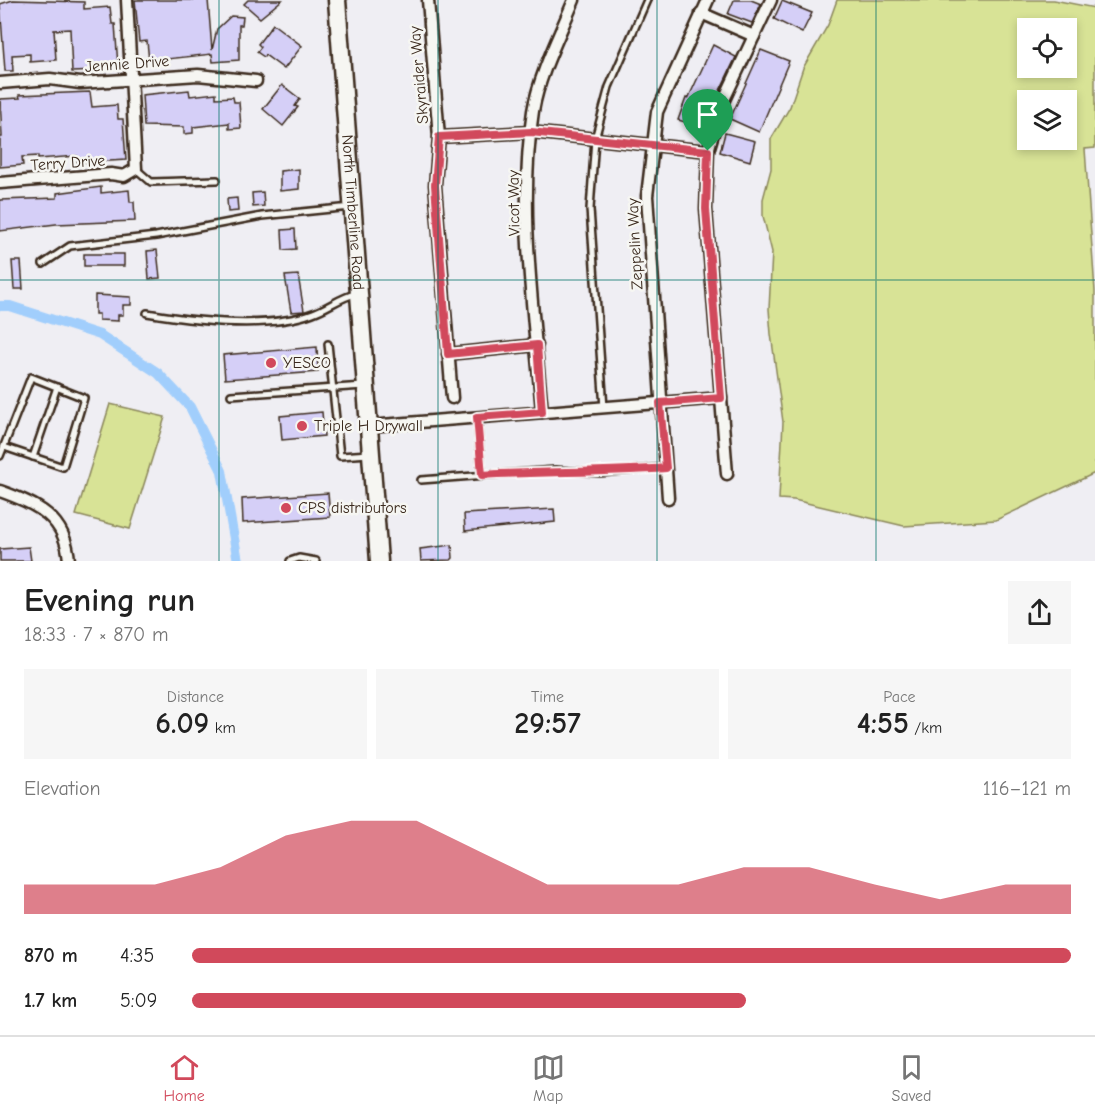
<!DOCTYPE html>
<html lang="en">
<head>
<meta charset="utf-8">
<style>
  body { margin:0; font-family:"Comic Neue",sans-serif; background:#f6f6f6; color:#222; height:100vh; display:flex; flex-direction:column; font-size:22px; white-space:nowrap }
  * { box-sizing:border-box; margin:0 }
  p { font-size:20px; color:#767676 }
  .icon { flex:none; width:33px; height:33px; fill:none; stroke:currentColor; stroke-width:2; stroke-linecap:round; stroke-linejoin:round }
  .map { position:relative; height:561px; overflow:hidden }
  .panel { display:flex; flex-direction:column; background:#fff; flex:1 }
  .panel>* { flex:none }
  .controls { position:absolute; left:1017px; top:18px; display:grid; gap:12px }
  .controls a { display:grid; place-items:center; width:60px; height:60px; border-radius:0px; background:#fff; box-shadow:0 3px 9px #0003; font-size:30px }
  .pin { position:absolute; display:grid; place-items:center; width:51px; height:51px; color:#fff; margin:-62px -26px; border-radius:50% 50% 50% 0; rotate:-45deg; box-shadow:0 0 6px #0007 }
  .pin .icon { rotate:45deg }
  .round { display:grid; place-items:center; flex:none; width:63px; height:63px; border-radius:0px; background:#f6f6f6 }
  .overview { display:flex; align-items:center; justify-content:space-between; height:102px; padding:0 24px }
  h1 { font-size:33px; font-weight:700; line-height:45px }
  .metrics { display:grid; grid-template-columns:repeat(3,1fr); gap:9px; height:102px; padding:6px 24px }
  .metrics div { display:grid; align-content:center; border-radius:0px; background:#f6f6f6; text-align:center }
  .metrics b { font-size:30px; font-weight:700 }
  .metrics small { font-size:16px; font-weight:400 }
  .metrics p { font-size:16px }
  .chart { height:168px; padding:12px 24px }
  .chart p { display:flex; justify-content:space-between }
  .chart svg { width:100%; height:108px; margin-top:6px; fill:#d1495b; opacity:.7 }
  ul { padding:0 24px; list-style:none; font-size:20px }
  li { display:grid; grid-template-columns:96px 72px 1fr; align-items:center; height:45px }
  li i { height:15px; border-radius:8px; background:#d1495b }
  .dock { display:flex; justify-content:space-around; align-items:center; height:84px; border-top:2px solid #e0e0e0; background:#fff; font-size:16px; color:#767676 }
  .dock a { display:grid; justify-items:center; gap:3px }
  .dock .on { color:#d1495b }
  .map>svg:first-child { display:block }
</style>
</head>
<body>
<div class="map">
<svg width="1095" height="561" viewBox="0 0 1095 561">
  <rect width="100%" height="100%" fill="#efeef3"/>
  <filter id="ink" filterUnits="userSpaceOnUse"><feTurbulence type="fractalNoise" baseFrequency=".0167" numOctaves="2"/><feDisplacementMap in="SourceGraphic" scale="12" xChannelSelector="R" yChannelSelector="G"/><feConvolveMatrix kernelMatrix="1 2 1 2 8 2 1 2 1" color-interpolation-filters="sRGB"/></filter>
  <g filter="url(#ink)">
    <!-- green -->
    <g fill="#d8e396" stroke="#8a865a" stroke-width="1.5" fill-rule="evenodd">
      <path d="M837 0H1054L1095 8V148L1085 149 1095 291V473L996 520 904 526 794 500 779 499 783 422 771 334 769 309 772 252 763 216V199L771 169V139L790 107 803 68 828 25ZM1028 28H1066V68H1028ZM1028 100H1066V140H1028Z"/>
      <polygon points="110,404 165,417 130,529 76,515"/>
    </g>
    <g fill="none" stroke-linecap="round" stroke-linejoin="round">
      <!-- canal -->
      <polyline stroke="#a1cefc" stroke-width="10" points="0,306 10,306 100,335 158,373 190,407 222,471 238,561"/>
    </g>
    <!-- building -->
    <g fill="#d5cff7" stroke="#3b2a1e" stroke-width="1.5">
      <polygon points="13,0 84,2 84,9 110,7 112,24 115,24 118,66 99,67 99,71 72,72 70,29 54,30 56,60 30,62 30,54 12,55 13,71 5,71 0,4"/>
      <polygon points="135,0 208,0 212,50 217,29 231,16 243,17 242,25 239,25 239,60 213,62 212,54 149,61 147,41 139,42"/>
      <polygon points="248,0 282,0 260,18 244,4"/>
      <polygon points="734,0 751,0 761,4 752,23 728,14"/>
      <polygon points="782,1 812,13 802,33 774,19"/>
      <polygon points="273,24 302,46 284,69 265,55 264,57 257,52 261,47 258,44"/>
      <polygon points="713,45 736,57 714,103 707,128 678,120 686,98 688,99"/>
      <polygon points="761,50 789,61 759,132 730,119"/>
      <polygon points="282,85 300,99 295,106 298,107 283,126 263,109"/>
      <polygon points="189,90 190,96 216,93 216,98 233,97 234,102 239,102 241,128 229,129 229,123 193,127 193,133 184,134 184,127 144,126 142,95"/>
      <polygon points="90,92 92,107 117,105 118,119 123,119 126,160 77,163 77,156 38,159 38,156 22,157 23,165 0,167 0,137 2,137 0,99 20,98 19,95"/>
      <polygon points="725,133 755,141 750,161 720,152"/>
      <polygon points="299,169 299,189 280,191 280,171"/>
      <polygon points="101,187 101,193 129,190 130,202 134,202 135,221 56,224 0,231 0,200 57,198 57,193"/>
      <polygon points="263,192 264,206 253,207 252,193"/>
      <polygon points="237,198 238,211 228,212 227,199"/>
      <polygon points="295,229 296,249 283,250 282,230"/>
      <polygon points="157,250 160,278 149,279 147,251"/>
      <rect x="84" y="254" width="40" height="12"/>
      <polygon points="12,261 21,261 23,289 14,289"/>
      <polygon points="298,275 304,311 291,312 285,276"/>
      <polygon points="95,295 131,297 131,305 123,305 123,315 118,315 118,321 99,320 99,314 95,314"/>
      <polygon points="317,347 318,372 225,379 223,355"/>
      <polygon points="322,412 324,436 282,440 280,416"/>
      <polygon points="328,493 330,517 243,523 242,499"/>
      <polygon points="554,509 555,522 465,531 464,514"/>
      <polygon points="452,545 453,558 451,560 421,561 420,549"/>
      <polygon points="29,547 31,561 0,561 0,549"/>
    </g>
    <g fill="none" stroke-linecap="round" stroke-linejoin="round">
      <!-- lane casing -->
      <g stroke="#3b2a1e" stroke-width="10">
        <g id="lane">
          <polyline points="136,169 151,182 217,180"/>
          <polyline points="43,264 70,246 156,236 262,216 351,207"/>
          <path d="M147 313C194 321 268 330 313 313 328 308 339 298 355 294"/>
          <polyline points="328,344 340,456 369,454"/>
          <polyline points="231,395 364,386"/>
          <polyline points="604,408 590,209 595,139 609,87 647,0"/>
          <polyline points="477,417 482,475"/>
          <polyline points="0,456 31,377 84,398 63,467 4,447"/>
          <polyline points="33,457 57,387"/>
          <polyline points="421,480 555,470 600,473 666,467"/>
          <polyline points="290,561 299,558 316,561"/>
        </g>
      </g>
      <!-- street casing -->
      <g stroke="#3b2a1e" stroke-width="15">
        <g id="street">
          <polyline points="428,0 439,137 435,185 452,398"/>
          <polyline points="701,13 754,36"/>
          <polyline points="0,83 50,79 80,83 198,75 256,81"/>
          <polyline points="439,137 531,132 708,151"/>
          <polyline points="0,183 111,174 124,176 136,169 127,0"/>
          <polyline points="448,354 537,345"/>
          <path d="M542 412C534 315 518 208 533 111 539 75 560 34 574 0"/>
          <polyline points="369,426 721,398"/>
          <polyline points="727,474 706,209 708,151 721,106 771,0"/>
          <path d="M0 491C37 504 66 517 69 561"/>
          <polyline points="668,498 647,196 657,112 708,0"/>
        </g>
      </g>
      <!-- secondary casing -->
      <g stroke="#3b2a1e" stroke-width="21">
        <g id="secondary">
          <path id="s1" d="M337 0 379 561"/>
        </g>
      </g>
      <!-- lane -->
      <use href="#lane" stroke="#f6f6f2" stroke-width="5"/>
      <!-- street -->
      <use href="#street" stroke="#f6f6f2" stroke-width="10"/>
      <!-- secondary -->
      <use href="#secondary" stroke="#f6f6f2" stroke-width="16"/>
    </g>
  </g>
  <g fill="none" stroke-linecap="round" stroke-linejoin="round" filter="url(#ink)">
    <!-- route casing -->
    <g stroke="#fff" stroke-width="12">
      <path id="route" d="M531 132 708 151 706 209 721 398 660 403 666 468C604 473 543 471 482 475L477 417 542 412 537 345 448 354 435 185 439 137Z"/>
    </g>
    <!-- route -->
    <use href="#route" stroke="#d1495b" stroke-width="8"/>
  </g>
  <!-- grid -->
  <path fill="none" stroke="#0f766e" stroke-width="1.5" stroke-opacity="0.55" d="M219 0V561M438 0V561M657 0V561M876 0V561M0 280H1095"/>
  <!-- markers -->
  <g fill="#d1495b" stroke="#f6f6f2" stroke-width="2">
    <circle cx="271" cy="363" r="6"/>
    <circle cx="302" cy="426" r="6"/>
    <circle cx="286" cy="508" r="6"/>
  </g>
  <g text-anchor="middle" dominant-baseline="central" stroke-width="5" stroke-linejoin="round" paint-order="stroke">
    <!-- street labels -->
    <g font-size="16" fill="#3b2a1e" stroke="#f6f6f2">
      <text transform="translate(127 64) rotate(-4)">Jennie Drive</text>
      <text transform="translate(419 75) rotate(-95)">Skyraider Way</text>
      <text transform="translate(68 163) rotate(-4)">Terry Drive</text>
      <text transform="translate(514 203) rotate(-91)">Vicot Way</text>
      <text stroke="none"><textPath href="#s1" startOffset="213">North Timberline Road</textPath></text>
      <text transform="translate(635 244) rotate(-93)">Zeppelin Way</text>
    </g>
    <!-- poi labels -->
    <g font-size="16" fill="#3b2a1e" stroke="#f6f6f2" text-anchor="start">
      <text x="283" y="363">YESCO</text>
      <text x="314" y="426">Triple H Drywall</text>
      <text x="298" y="508">CPS distributors</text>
    </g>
  </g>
</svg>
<div class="controls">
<a><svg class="icon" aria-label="locate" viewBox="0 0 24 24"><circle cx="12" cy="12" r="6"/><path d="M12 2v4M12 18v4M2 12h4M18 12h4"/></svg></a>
<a><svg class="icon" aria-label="layers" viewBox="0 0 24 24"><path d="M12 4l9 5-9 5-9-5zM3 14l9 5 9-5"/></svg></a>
</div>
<div class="pin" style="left:708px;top:151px;background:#1e9e55"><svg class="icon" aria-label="arrive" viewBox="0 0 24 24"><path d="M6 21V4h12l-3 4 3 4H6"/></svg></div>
</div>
<section class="panel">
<div class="overview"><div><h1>Evening run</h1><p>18:33 · 7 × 870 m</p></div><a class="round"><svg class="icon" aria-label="share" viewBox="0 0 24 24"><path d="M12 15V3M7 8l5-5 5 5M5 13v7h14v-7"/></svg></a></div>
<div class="metrics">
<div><p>Distance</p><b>6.09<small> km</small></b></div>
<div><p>Time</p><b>29:57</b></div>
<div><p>Pace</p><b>4:55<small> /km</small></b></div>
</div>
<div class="chart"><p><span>Elevation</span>116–121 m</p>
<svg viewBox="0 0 160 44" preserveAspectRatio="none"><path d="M0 44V32L10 32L20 32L30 25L40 12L50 6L60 6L70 19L80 32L90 32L100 32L110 25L120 25L130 32L140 38L150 32L160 32V44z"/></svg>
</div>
<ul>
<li><b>870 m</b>4:35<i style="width:100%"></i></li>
<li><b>1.7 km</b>5:09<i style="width:63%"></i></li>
</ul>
</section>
<nav class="dock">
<a class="on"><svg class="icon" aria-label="home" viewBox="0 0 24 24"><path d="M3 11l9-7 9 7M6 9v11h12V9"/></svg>Home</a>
<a><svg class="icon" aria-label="map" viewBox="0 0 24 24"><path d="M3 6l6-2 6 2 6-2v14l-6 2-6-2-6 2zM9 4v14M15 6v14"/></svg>Map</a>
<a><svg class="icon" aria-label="saved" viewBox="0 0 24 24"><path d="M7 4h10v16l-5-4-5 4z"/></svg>Saved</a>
</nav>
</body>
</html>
